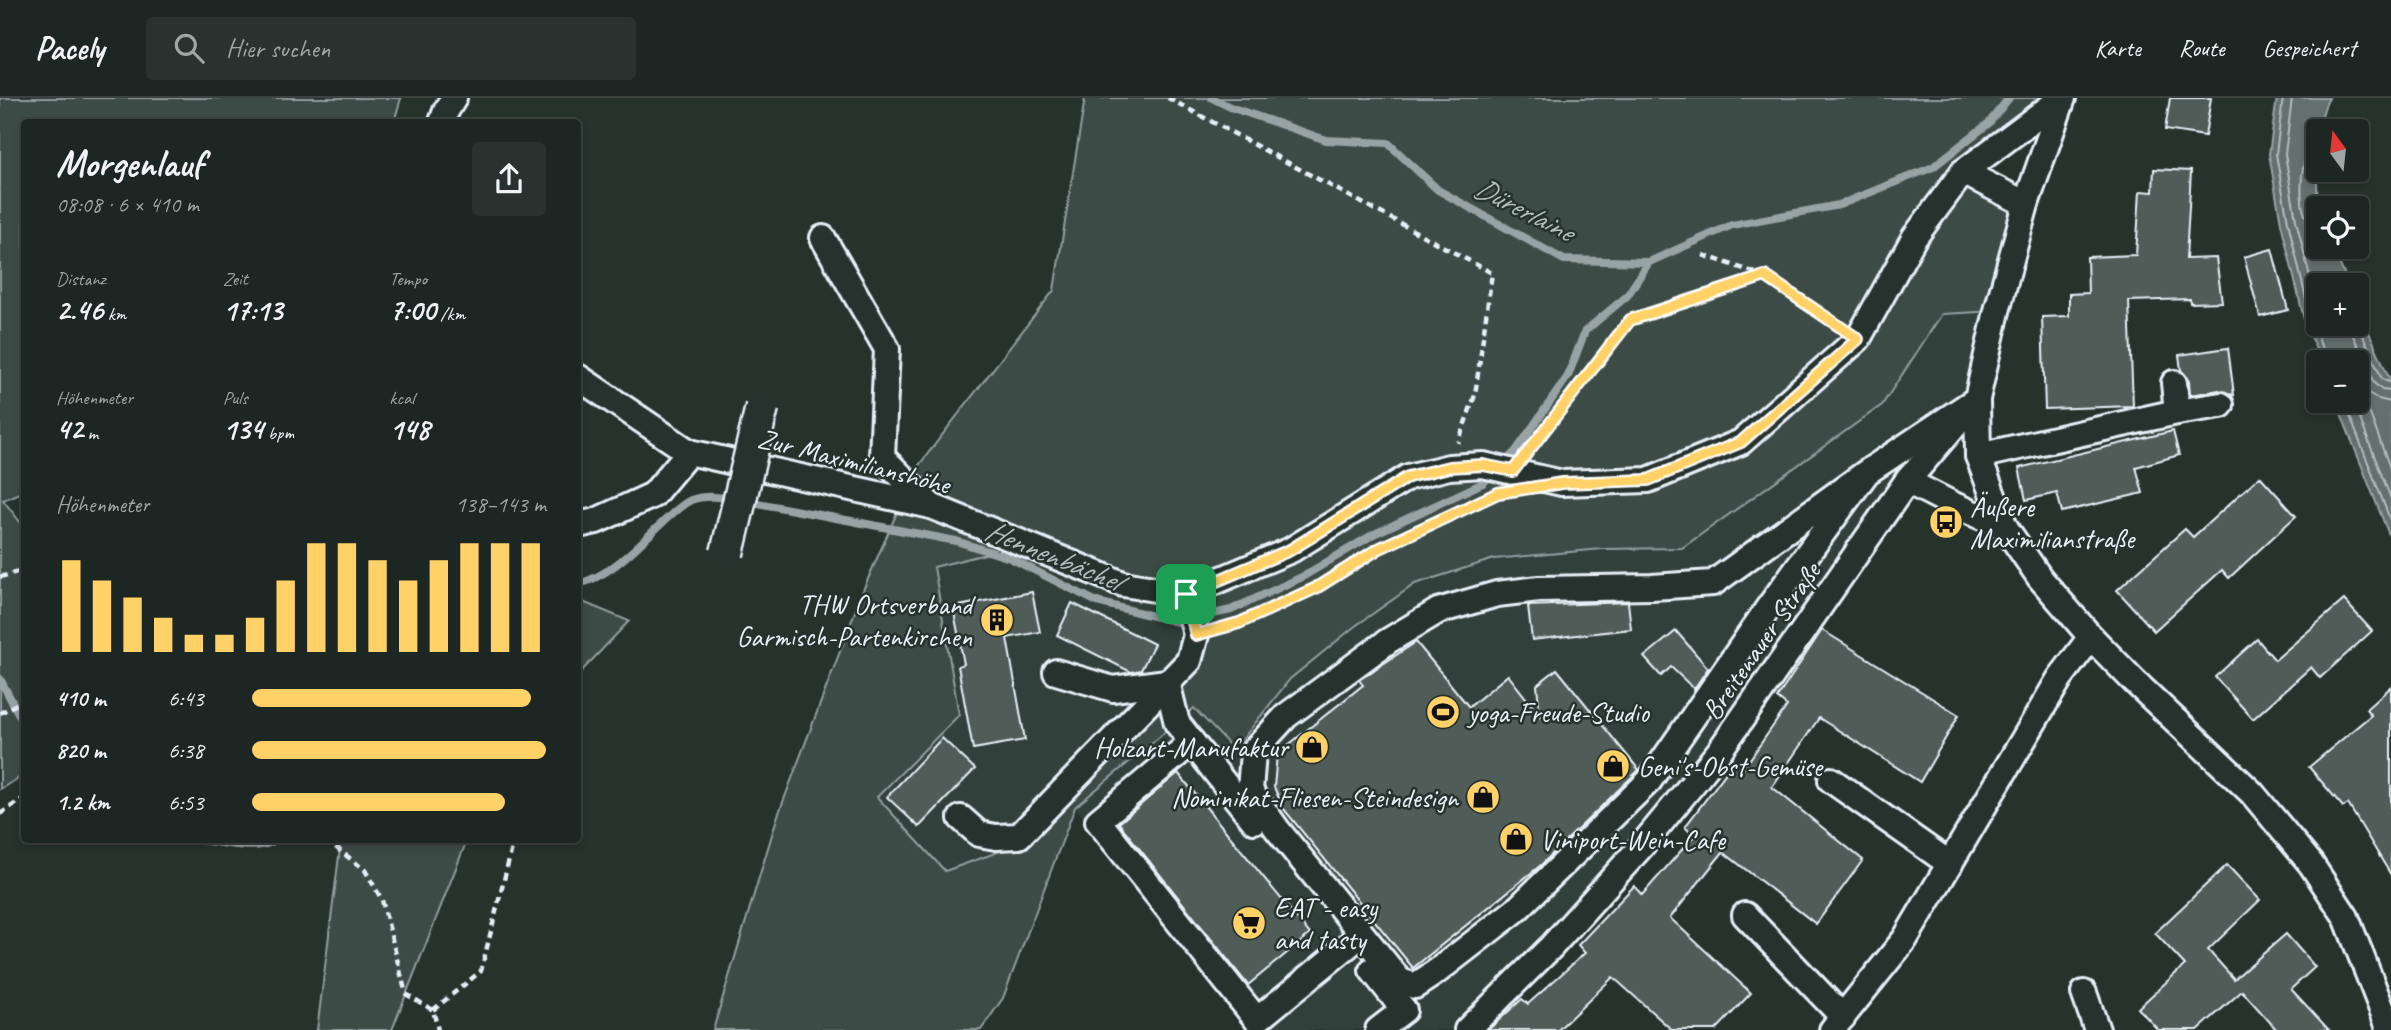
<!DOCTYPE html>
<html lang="de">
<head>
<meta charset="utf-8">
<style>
  body { margin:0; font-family:Caveat,sans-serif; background:#29322f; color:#f1f3f6; height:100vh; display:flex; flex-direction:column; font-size:26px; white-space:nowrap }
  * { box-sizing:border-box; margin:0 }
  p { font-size:23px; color:#a0a5a5 }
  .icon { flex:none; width:38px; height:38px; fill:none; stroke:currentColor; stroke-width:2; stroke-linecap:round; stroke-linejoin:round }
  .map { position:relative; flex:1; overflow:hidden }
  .panel { position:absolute; left:21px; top:21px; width:560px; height:724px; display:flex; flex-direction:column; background:#1c2622; border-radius:7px; box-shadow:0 4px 10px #0003,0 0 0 2px #3a4340 }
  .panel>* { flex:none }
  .needle { width:46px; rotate:345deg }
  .controls { position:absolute; left:2306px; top:21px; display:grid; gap:14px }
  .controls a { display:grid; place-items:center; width:63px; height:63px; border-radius:7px; background:#1c2622; box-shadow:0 4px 10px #0003,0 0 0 2px #3a4340; font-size:35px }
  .pin { position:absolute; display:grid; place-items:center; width:60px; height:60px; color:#fff; margin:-30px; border-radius:14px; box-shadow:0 4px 10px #0006 }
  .round { display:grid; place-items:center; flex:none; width:74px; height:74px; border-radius:7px; background:#29322f }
  .headline { display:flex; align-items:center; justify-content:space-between; height:119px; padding:0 35px }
  h1 { font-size:38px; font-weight:700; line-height:52px }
  .stats { display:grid; grid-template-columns:repeat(3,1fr); gap:10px; height:119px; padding:7px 35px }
  .stats div { display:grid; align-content:center }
  .stats b { font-size:30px; font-weight:700 }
  .stats small { font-size:19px; font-weight:400 }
  .stats p { font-size:19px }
  .chart { height:196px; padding:14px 35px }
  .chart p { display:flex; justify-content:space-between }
  .chart svg { width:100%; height:126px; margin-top:7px; stroke:#ffd166; stroke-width:6 }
  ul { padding:0 35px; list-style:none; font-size:23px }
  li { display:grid; grid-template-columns:112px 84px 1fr; align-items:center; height:52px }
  li i { height:18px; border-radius:9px; background:#ffd166 }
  header { display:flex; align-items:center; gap:42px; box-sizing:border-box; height:98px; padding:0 35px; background:#1c2622; border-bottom:2px solid #3a4340 }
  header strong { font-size:33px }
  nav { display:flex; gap:38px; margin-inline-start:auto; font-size:24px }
  .search { width:490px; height:63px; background:#29322f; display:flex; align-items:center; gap:18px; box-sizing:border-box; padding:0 24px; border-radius:7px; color:#a0a5a5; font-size:26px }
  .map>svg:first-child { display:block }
</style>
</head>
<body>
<header>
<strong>Pacely</strong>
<div class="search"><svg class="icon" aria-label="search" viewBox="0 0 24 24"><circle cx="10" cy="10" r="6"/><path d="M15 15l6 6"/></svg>Hier suchen</div>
<nav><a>Karte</a><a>Route</a><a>Gespeichert</a></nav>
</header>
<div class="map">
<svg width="2391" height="932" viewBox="0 0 2391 932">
  <rect width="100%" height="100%" fill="#26332d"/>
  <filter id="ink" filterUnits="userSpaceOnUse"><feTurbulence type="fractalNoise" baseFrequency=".0143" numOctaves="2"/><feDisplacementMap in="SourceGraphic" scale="14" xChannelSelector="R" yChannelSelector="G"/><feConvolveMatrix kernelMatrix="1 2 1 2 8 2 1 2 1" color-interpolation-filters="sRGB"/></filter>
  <g filter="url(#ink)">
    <!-- built -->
    <g fill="#333f3a">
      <polygon points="1997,213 1977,301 1718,655 1466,932 1251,932 1142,789 1075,709 1194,610 1234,655 1290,581 1354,529 1415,486 1494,461 1602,451 1682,450 1882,307 1943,216"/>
      <polygon points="1025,446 1186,496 1189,563 1004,752 945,773 877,699 959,617 934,469"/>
    </g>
    <!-- green -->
    <g fill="#3e4b47" stroke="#939ea0" stroke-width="2" fill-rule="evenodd">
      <polygon points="0,0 401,0 394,24 24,24 24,393 3,402 24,429 24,677 0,691"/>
      <path d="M1085 0H2062L1964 74 2026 106 1997 213 1942 216 1882 307 1682 450 1602 451 1494 461 1415 486 1354 529 1290 581 1234 652 1194 610 1075 709 1003 900 981 932H713L777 720 864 490 916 371 1054 192ZM1025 446 1186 496 1189 563 1004 752 945 773 877 699 959 617 934 469Z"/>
      <polygon points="578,502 629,523 578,577"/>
      <polygon points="341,742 467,742 392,932 317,932"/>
    </g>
    <!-- water -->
    <path fill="#636f6d" stroke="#98a3a5" stroke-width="2" d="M2277 0H2329C2310 31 2319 110 2319 149H2332L2349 187H2319V226H2357V207L2391 284V442L2336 303H2357V264H2321L2304 221 2281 125 2269 56Z"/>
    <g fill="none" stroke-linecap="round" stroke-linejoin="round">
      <!-- shore -->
      <g stroke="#b3bdc0" stroke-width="2">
        <polyline points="2283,0 2276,56 2288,124 2310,218 2327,264"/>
        <polyline points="2292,0 2285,56 2296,122 2319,216"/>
        <path d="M2319 56 2306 61C2300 71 2300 106 2305 117 2308 122 2313 124 2319 126"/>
        <polyline points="2357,224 2382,281 2391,285"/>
        <polyline points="2348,226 2374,285 2382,292 2391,293"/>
        <polyline points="2344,303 2391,424"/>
        <polyline points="2353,303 2391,401"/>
        <polyline points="2391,304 2378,301 2367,294 2363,297 2391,373"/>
      </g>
      <!-- stream -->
      <g stroke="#98a3a5" stroke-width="8">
        <polyline points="1212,0 1230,9 1326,42 1388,45 1438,92 1564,162 1649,164 1732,127 1839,107 1933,69 1989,25 2009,0"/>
        <polyline points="747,403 956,443 1010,460 1097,504 1177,524 1231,512 1302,479 1374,436 1483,385 1516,353 1568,278 1585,233 1627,198 1649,164"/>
        <path d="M578 486C611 478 637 448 661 426 670 418 680 407 691 402 705 397 720 399 734 401"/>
        <polyline points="0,581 24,626"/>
        <path d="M199 742C219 744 259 754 275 742"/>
      </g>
    </g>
    <!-- building -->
    <g fill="#505c59" stroke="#e8f1f8" stroke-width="2">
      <polygon points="2170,0 2211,0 2205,38 2165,32"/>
      <polygon points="2154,71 2191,73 2186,161 2216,160 2222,204 2190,205 2190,201 2129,203 2133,308 2045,311 2042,219 2069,218 2069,196 2088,195 2087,159 2136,157 2140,93 2153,94"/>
      <polygon points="2272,151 2288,212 2260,219 2244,159"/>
      <polygon points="2228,250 2234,297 2219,292 2190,297 2189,283 2181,272 2179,257"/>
      <polygon points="2173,333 2179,357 2136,369 2143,395 2062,414 2057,395 2026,402 2019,370"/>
      <polygon points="2260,378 2296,418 2229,480 2222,472 2154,533 2117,492 2185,431 2193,439"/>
      <polygon points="1032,494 1040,534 1007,540 1025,642 973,651 958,568 964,566 953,509"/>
      <polygon points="2344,502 2372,533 2320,580 2311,569 2253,621 2215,579 2257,541 2275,562"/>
      <polygon points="1628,504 1631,531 1532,542 1528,508"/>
      <polygon points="1072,505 1154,546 1141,572 1131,574 1057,537"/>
      <polygon points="1822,532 1959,617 1920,684 1819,620 1772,689 1863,762 1816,826 1723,754 1670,820 1751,895 1716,932 1672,932 1613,879 1558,932 1488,932 1522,901 1528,906 1585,855 1578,847 1634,788 1642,797 1694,738 1685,729 1734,664 1743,671 1787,608 1777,600"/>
      <polygon points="1676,533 1708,570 1694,591 1671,569 1661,578 1644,559"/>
      <polygon points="1416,544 1469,609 1508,577 1540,618 1537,587 1557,571 1639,672 1541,767 1413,870 1283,710 1274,689 1277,656 1363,587 1359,582"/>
      <polygon points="2391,589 2391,777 2348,706 2343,709 2309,669 2371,617 2366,611"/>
      <polygon points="942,640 975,671 919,729 887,699"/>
      <polygon points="1178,675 1310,836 1248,887 1119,725"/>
      <polygon points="2227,767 2260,802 2208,852 2234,881 2286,836 2315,869 2291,891 2329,932 2277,932 2242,893 2198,932 2158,932 2138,910 2185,867 2155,835"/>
    </g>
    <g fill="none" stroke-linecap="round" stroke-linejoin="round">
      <!-- minor casing -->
      <g stroke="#e8f1f8" stroke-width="30">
        <g id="minor">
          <polyline points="2063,0 2026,106 1997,213 1977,301 1978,358 2005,429 2040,480 2091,539 2135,584 2252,695 2311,766 2346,819 2390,932"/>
          <polyline points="442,24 446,13 454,0"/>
          <polyline points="1963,74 2026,106"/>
          <polyline points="823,140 887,251 882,359 931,408"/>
          <polyline points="578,279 689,354 931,408 1123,486 1186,496 1291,452 1408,379 1449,369 1483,367 1562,385 1648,382 1741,344 1858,241 1914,140 1963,74 2062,0"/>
          <polyline points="2174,285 2177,314"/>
          <polyline points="1978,358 2177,314 2221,307"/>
          <polyline points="1867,374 1768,510 1649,683 1516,812 1436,874 1415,888 1400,883 1277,731 1250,693 1253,654 1286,618 1388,543 1438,513 1497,496 1539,491 1652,489 1713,485 1867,374 1977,301"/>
          <polyline points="1907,383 1954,407 2005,429"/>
          <polyline points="578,427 596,423 653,397 689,354"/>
          <polyline points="1056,574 1113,591 1167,584 1177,625 1254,723"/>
          <polyline points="1192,644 1098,723 1257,922 1351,845"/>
          <polyline points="1831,682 1950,766"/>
          <polyline points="961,720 979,736 996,739 1019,738 1189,563 1196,537 1186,496"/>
          <polyline points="1745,817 1843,919"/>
          <polyline points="1372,872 1404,912 1378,932"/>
          <polyline points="2084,895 2097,932"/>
          <polyline points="1467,932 1551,849 1639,751 1718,655 1907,383 1958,323"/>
          <polyline points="1832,932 1905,841 2060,580 2091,539"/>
        </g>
      </g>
      <!-- path -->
      <g stroke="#e8f1f8" stroke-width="4.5" stroke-dasharray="7 5" stroke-linecap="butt">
        <polyline points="1168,0 1492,175 1475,297 1458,345"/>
        <polyline points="1703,157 1765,178 1837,227"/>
        <polyline points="1529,352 1630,222 1765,178"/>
        <polyline points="0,479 24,472"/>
        <polyline points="1217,531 1239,525 1316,490 1378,451 1498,395"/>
        <polyline points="0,615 24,602"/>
        <polyline points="0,716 24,700"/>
        <polyline points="326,742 365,772 382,802 406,896 433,912 438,932"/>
        <polyline points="433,912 481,873 514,742"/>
      </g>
      <!-- minor -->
      <use href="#minor" stroke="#26332d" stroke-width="24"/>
      <!-- major-bridge casing -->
      <g stroke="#e8f1f8" stroke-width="37" stroke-linecap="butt">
        <polyline id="major-bridge" points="727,455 762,309"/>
      </g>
      <!-- major-bridge -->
      <use href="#major-bridge" stroke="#26332d" stroke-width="32"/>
    </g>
  </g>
  <g fill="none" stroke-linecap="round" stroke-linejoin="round" filter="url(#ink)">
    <!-- route casing -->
    <g stroke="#fff" stroke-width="14">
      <polygon id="route" points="1765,178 1858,241 1741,344 1648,382 1562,385 1498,395 1378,451 1316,490 1239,525 1196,537 1186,496 1290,452 1408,379 1449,369 1483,367 1513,373 1630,222"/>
    </g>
    <!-- route -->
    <use href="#route" stroke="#ffd166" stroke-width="9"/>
  </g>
  <!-- icons -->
  <defs>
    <g id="bus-disc" transform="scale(1.75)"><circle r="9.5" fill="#ffd166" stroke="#26332d"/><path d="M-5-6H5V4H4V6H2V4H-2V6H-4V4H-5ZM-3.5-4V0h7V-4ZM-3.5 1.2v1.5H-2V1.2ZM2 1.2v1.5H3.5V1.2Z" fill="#111"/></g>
    <g id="building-disc" transform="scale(1.75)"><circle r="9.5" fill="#ffd166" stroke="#26332d"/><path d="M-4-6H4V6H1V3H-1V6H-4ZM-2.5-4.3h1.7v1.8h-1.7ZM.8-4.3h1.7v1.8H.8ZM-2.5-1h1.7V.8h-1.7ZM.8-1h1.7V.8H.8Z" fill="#111"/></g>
    <g id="stadium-disc" transform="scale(1.75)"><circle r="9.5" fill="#ffd166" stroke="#26332d"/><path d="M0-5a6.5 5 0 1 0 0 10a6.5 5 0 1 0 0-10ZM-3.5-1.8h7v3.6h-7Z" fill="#111"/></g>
    <g id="shop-disc" transform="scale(1.75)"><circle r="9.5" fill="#ffd166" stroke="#26332d"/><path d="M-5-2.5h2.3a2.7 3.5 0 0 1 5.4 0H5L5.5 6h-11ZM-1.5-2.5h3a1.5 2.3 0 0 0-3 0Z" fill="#111"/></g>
    <g id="supermarket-disc" transform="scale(1.75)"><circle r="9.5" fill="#ffd166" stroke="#26332d"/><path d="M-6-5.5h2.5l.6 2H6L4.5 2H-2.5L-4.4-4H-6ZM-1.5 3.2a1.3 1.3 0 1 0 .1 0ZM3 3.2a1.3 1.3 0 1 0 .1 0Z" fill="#111"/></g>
  </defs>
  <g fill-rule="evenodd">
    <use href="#bus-disc" x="1946" y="424"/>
    <use href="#building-disc" x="997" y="522"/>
    <use href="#stadium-disc" x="1443" y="614"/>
    <use href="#shop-disc" x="1312" y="649"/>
    <use href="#shop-disc" x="1613" y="668"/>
    <use href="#shop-disc" x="1483" y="699"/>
    <use href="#shop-disc" x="1516" y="741"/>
    <use href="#supermarket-disc" x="1249" y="825"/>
  </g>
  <g text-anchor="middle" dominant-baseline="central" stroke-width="5" stroke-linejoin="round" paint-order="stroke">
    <!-- street labels -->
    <g font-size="28" fill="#e8f1f8" stroke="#26332d">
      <text transform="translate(854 363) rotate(14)">Zur Maximilianshöhe</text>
      <text transform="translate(1761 543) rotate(-55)">Breitenauer Straße</text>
    </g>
    <!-- poi labels -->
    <g font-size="28" fill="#e8f1f8" stroke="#26332d" text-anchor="start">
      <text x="1970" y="408">Äußere<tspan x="1970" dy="32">Maximilianstraße</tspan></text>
      <text x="972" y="506" text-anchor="end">THW Ortsverband<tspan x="972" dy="32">Garmisch-Partenkirchen</tspan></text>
      <text x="1468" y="614">yoga-Freude-Studio</text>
      <text x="1288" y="649" text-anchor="end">Holzart-Manufaktur</text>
      <text x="1638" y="668">Geni's-Obst-Gemüse</text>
      <text x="1458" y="699" text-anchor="end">Nominikat-Fliesen-Steindesign</text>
      <text x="1540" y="741">Viniport-Wein-Cafe</text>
      <text x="1274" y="809">EAT - easy<tspan x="1274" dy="32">and tasty</tspan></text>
    </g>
    <!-- water labels -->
    <g font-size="30" font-style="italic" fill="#b3bdc0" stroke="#26332d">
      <text transform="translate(1524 111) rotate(27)">Dürerlaine</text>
      <text transform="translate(1053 457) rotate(22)">Hennenbächel</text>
    </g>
  </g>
</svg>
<div class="controls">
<a><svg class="needle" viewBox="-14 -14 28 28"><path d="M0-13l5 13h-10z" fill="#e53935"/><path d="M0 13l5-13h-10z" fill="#a0a5a5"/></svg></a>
<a><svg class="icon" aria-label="locate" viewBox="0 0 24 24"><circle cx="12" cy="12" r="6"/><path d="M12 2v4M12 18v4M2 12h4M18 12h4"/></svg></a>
<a>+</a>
<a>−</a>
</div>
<div class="pin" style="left:1186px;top:496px;background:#1e9e55"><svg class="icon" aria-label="arrive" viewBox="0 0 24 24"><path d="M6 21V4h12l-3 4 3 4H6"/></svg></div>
<section class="panel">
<div class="headline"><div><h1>Morgenlauf</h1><p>08:08 · 6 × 410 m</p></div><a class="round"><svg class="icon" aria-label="share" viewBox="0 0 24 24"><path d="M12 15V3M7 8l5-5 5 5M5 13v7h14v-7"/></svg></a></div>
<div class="stats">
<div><p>Distanz</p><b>2.46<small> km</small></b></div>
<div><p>Zeit</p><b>17:13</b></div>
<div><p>Tempo</p><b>7:00<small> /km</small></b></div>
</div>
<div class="stats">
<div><p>Höhenmeter</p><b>42<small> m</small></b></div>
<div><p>Puls</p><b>134<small> bpm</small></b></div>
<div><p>kcal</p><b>148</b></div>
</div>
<div class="chart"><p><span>Höhenmeter</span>138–143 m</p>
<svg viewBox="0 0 160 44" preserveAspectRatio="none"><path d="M5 44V12M15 44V19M25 44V25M35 44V32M45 44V38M55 44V38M65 44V32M75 44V19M85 44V6M95 44V6M105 44V12M115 44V19M125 44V12M135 44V6M145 44V6M155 44V6"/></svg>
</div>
<ul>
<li><b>410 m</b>6:43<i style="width:95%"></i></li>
<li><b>820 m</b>6:38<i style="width:100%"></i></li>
<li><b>1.2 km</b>6:53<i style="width:86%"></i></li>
</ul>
</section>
</div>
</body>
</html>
